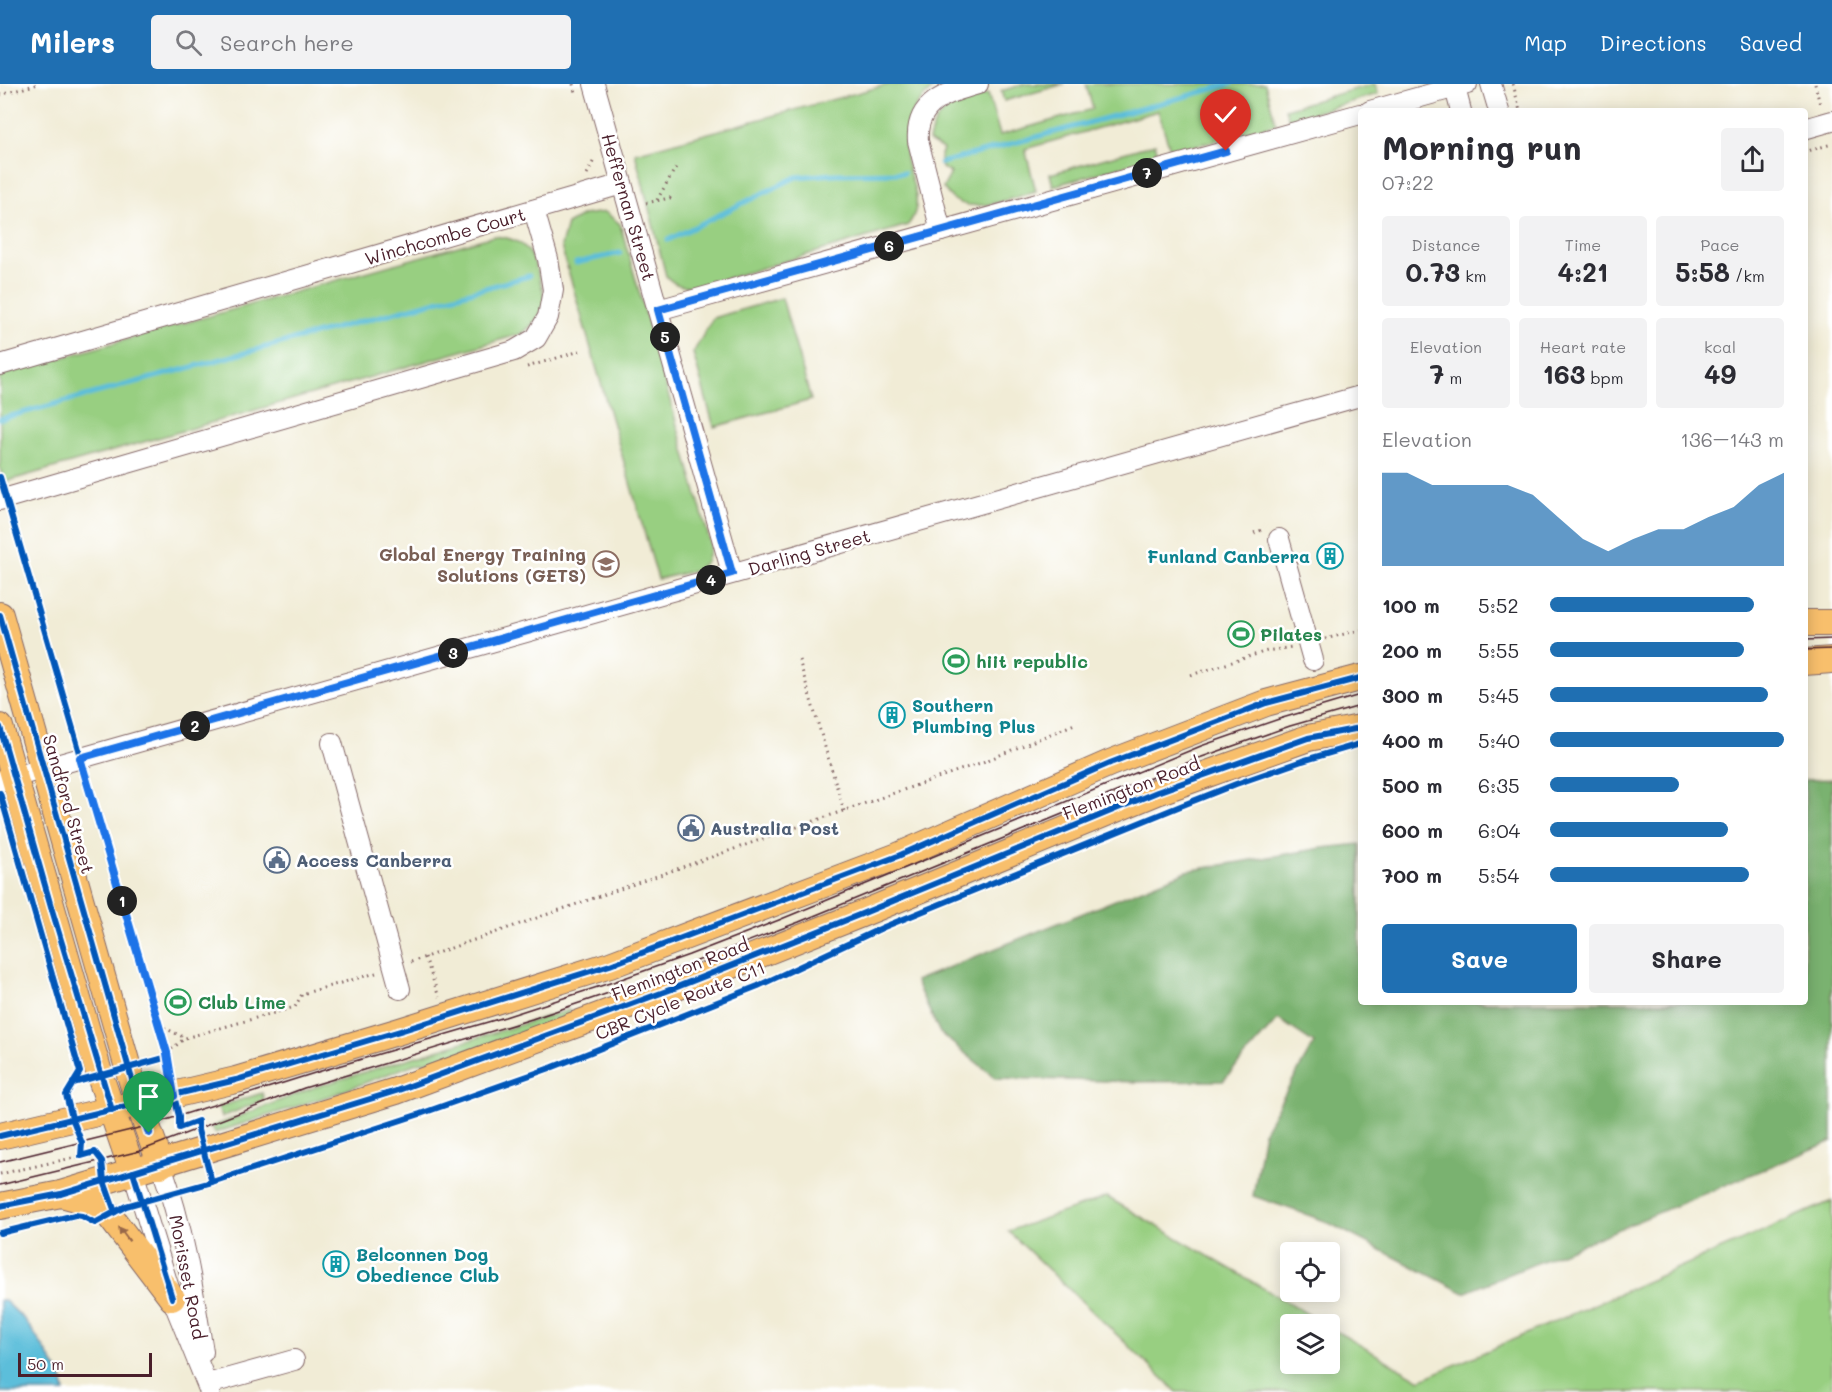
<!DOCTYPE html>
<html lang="en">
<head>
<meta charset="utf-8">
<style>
  body { margin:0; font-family:Mali,sans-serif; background:#f2f2f3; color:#2b2b33; height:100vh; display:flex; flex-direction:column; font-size:22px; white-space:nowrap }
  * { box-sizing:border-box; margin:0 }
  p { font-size:20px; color:#7c7c81 }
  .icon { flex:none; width:33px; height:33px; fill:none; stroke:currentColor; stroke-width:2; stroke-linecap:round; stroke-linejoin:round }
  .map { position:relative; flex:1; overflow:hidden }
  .details { position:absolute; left:1358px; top:24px; width:450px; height:897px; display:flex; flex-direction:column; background:#fff; border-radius:6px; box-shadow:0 3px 15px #0003 }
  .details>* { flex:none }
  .tools { position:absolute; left:1280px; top:1158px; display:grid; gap:12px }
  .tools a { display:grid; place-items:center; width:60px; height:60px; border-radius:6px; background:#fff; box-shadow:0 3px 15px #0003; font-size:30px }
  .scale { position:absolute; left:18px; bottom:15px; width:134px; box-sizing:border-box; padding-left:6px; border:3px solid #4a1f2b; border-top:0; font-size:16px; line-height:21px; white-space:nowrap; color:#4a1f2b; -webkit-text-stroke:4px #fff; paint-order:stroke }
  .pin { position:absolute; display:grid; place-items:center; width:51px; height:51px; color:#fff; margin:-62px -26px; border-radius:50% 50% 50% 0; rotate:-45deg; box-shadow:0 0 6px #0007 }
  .pin .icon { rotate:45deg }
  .km { position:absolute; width:30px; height:30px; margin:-15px; border-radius:50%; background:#222; color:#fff; font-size:16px; line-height:30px; text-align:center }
  .round { display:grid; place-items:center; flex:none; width:63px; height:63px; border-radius:6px; background:#f2f2f3 }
  .headline { display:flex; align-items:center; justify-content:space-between; height:102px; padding:0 24px }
  h1 { font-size:33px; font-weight:700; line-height:45px }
  .figures { display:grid; grid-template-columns:repeat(3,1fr); gap:9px; height:102px; padding:6px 24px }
  .figures div { display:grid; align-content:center; border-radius:6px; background:#f2f2f3; text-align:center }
  .figures b { font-size:26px; font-weight:700 }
  .figures small { font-size:16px; font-weight:400 }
  .figures p { font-size:16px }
  .chart { height:168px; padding:12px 24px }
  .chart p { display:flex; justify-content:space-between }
  .chart svg { width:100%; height:108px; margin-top:6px; fill:#1f6fb2; opacity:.7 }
  .button { display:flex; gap:12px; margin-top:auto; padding:12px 24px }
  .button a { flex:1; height:69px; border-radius:6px; background:#1f6fb2; color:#fff; font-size:24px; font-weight:700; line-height:69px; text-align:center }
  .button a+a { background:#f2f2f3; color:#2b2b33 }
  ul { padding:0 24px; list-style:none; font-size:20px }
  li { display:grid; grid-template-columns:96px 72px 1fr; align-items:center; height:45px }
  li i { height:15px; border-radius:8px; background:#1f6fb2 }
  header { display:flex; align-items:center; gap:36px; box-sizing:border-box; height:84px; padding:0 30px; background:#1f6fb2; color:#fff }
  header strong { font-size:28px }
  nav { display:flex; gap:33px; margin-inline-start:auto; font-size:21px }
  .search { width:420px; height:54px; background:#f2f2f3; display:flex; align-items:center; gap:15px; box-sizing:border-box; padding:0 21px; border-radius:6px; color:#7c7c81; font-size:22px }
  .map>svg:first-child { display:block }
</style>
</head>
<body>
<header>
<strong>Milers</strong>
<div class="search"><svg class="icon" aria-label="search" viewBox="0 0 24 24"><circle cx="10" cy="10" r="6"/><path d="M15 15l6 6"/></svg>Search here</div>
<nav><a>Map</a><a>Directions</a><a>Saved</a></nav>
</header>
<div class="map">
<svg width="1832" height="1308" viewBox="0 0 1832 1308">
  <rect width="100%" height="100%" fill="#fff"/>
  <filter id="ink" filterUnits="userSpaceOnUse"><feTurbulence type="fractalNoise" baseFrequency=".0167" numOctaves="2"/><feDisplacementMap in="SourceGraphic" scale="12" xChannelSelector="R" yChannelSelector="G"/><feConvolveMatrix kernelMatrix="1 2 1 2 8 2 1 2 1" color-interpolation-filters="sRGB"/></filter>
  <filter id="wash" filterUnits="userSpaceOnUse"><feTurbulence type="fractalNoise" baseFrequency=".008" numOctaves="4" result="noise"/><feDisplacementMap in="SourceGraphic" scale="24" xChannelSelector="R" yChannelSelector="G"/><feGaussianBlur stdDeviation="1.35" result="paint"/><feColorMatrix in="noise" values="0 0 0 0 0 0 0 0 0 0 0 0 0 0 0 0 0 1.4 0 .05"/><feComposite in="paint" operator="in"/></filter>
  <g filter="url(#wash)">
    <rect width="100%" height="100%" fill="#f1ecd6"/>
    <!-- green -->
    <g fill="#98cf81" stroke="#717756" stroke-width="1.5">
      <path d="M890 0H937C930 8 921 14 915 24 906 39 904 57 906 74 910 99 926 118 908 141L701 202C686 204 676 203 666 192L635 69Z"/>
      <polygon points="1024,0 1064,0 1004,17 1001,7"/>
      <path d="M1086 0H1265L1276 40 1171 68 1158 27 1025 65 1036 107C1014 113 974 131 953 115 949 112 946 107 943 104L951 89 942 84 940 74 943 65 929 57C936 21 957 19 988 10L1000 51 1093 25Z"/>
      <polygon points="1373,0 1375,0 1378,10 1289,36 1285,25"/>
      <polygon points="1155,60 1159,72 1053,102 1050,90"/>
      <polygon points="605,128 620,140 711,461 706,478 694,487 658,495 561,162 567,140 583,131"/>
      <path d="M494 152C527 155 532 168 540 197 542 204 546 213 544 220 541 233 531 243 521 250L4 398 0 384V291Z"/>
      <polygon points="782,214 811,316 714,343 693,269 713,234"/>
      <polygon points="569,926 571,931 455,973 417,979 338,1009 214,1049 211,1043 315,1003"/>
      <polygon points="262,1009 264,1016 222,1033 218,1023"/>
      <polygon points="1107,1113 1325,1240 1290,1240 1290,1280 1329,1280 1329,1243 1420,1296 1832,1117 1832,1308 1177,1308 1008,1147"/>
    </g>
    <!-- forest -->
    <polygon fill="#7ab26f" stroke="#62684d" stroke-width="1.5" points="1832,695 1832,1057 1464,1209 1325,1137 1253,1112 1264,1047 1314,959 1278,935 1223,997 1138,998 996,994 940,949 915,897 1187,787 1322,764 1360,760 1360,918 1804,918 1805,696"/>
    <!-- water -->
    <polygon fill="#5cbeda" stroke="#536e82" stroke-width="1.5" points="0,1216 4,1216 25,1236 42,1261 62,1294 65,1308 0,1308"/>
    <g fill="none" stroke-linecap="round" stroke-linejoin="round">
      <!-- stream -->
      <g stroke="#5cbeda" stroke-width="5">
        <polyline points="941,79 1231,0"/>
        <polyline points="668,156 796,93 834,90 904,89"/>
        <polyline points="576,179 620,169"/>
        <polyline points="0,335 529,192"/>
      </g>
    </g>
  </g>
  <g filter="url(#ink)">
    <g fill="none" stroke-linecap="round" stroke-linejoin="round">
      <!-- minor casing -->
      <g stroke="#846767" stroke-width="22">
        <g id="minor">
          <polyline points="594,0 732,489"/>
          <polyline points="1454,0 1461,27"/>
          <polyline points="1491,0 1499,27"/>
          <polyline points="1370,27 1467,0"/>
          <polyline points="1804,45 1832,37"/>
          <path d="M941 147 918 57C915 18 947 9 978 0"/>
          <polyline points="658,226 1360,30"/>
          <polyline points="0,281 622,100"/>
          <polyline points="0,416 514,267 536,254 548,233 553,206 548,175 534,126"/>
          <polyline points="1279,455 1313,576"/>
          <polyline points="332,659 400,905"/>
          <polyline points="0,697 1360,312"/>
          <path d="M161 1081C183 1142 193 1204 203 1268"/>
          <polyline points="133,1088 172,1214 210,1308"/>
          <polyline points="208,1300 294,1276"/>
        </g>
      </g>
      <!-- major casing -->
      <g stroke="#846767" stroke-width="28">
        <g id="major">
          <polyline points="0,531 128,984 139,1020 161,1081"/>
          <polyline points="1804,539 1832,539"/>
          <polyline points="1804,578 1832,576"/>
          <polyline points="0,643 100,992 133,1088"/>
          <polyline points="0,1052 236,996 400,947 610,881 898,772 1110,679 1266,619 1360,594"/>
          <polyline points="61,1110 91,1118 109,1131 172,1214"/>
          <polyline points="0,1122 61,1110 104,1097 396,1007 672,905 859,831 1157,708 1308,654 1360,644"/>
        </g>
      </g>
      <!-- path -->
      <g stroke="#846767" stroke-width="3" stroke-dasharray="1.5 4.5" stroke-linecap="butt">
        <polyline points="573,0 575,8"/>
        <polyline points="1513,0 1520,27"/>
        <polyline points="1815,0 1820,21"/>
        <polyline points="0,11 38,0"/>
        <polyline points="1804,68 1832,60"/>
        <polyline points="587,90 595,74"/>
        <polyline points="657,116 676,83"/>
        <polyline points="646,119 670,114 672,111"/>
        <polyline points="527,283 580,267"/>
        <polyline points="1254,449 1262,446 1263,448"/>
        <polyline points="1325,555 1360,546"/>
        <polyline points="799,576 844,727"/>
        <polyline points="1191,591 1267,567 1292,563"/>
        <polyline points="425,873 439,913"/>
        <polyline points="411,878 983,678 1077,639"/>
        <polyline points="159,941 185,954"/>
        <polyline points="167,969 185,954 295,923 302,910 376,889"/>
        <polyline points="0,1090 81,1072"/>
      </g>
      <!-- minor -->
      <use href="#minor" stroke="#fff" stroke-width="20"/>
      <!-- major -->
      <use href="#major" stroke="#f8bf6c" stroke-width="26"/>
      <!-- tram -->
      <g stroke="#4a1f2b" stroke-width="1.5">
        <polyline points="1804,556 1832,555"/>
        <polyline points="1804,566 1832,565"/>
        <polyline points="0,1078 147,1042 321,987 505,933 613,898 689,871 779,836 1201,662 1279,635 1360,611"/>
        <polyline points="0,1101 140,1067 304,1004 532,935 647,896 799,838 1199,674 1290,642 1360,622"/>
      </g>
      <!-- cycleway casing -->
      <g stroke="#fff" stroke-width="10">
        <g id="cycleway">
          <polyline points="0,393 167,969 174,1012 179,1032 179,1044 198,1037 198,1046 212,1098"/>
          <polyline points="0,531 139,1020"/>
          <polyline points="0,643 52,826 112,1026"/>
          <polyline points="0,709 80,988 66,1011 72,1034 82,1059 81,1072 95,1068 102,1077 104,1097 115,1128"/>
          <polyline points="73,999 168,973"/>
          <polyline points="0,1052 236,996 400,947 610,881 898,772 1110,679 1266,619 1360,594"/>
          <polyline points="133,1088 172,1214"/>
          <polyline points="0,1122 61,1110 104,1097 396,1007 672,905 859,831 1157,708 1308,654 1360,644"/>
          <polyline points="0,1149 75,1131 82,1132 95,1139 126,1122 212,1098 420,1030 553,983 758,902 884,843 1183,721 1236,700 1302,677 1360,660"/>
        </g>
      </g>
      <!-- cycleway -->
      <use href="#cycleway" stroke="#0057b8" stroke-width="6"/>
    </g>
    <!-- one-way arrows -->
    <defs><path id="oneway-solid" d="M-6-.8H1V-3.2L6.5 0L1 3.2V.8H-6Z" transform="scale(1.5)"/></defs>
    <use fill="#986748" href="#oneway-solid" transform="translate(124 1150) rotate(-127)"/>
  </g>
  <g fill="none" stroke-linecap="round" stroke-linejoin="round" filter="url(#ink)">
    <!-- route casing -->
    <g stroke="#fff" stroke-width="12">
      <polyline id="route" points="149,1049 139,1020 174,1012 167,969 80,674 732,489 658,226 1226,67"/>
    </g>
    <!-- route -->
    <use href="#route" stroke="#1a73e8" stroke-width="8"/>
  </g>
  <!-- icons -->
  <defs>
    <g id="building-ring" transform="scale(1.35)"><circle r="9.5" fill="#fff" stroke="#0f9aa8" stroke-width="1.5"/><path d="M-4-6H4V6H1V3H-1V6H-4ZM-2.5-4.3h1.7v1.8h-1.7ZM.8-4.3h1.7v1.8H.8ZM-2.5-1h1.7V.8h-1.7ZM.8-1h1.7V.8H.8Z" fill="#0f9aa8"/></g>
    <g id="university-ring" transform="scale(1.35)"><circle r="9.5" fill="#fff" stroke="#8d6e63" stroke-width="1.5"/><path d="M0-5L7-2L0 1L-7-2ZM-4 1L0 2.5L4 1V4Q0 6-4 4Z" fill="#8d6e63"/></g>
    <g id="stadium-ring" transform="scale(1.35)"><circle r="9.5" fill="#fff" stroke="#2e9e5b" stroke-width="1.5"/><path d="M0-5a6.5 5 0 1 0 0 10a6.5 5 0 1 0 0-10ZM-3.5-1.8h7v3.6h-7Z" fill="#2e9e5b"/></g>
    <g id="civic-ring" transform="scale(1.35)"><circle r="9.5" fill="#fff" stroke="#5c6f8a" stroke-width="1.5"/><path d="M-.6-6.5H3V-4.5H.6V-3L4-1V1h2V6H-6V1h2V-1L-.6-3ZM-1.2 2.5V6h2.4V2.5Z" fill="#5c6f8a"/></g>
  </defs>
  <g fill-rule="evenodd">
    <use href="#building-ring" x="1330" y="472"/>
    <use href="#university-ring" x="606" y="480"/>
    <use href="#stadium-ring" x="1241" y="550"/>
    <use href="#stadium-ring" x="956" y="577"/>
    <use href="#building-ring" x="892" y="631"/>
    <use href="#civic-ring" x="691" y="744"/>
    <use href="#civic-ring" x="277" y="776"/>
    <use href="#stadium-ring" x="178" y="918"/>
    <use href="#building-ring" x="336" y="1180"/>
  </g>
  <g text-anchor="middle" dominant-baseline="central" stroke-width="5" stroke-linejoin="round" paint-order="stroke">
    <!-- street labels -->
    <g font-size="18" fill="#4a1f2b" stroke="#fff">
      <text transform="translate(629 123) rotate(74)">Heffernan Street</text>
      <text transform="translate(445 152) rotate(-16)">Winchcombe Court</text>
      <text transform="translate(809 468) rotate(-16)">Darling Street</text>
      <text transform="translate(1131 704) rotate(-21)">Flemington Road</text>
      <text transform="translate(69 720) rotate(74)">Sandford Street</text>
      <text transform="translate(680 885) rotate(-21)">Flemington Road</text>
      <text transform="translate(680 916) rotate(-22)">CBR Cycle Route C11</text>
      <text transform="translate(188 1193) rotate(79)">Morisset Road</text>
    </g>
    <!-- education labels -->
    <g font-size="18" font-weight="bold" fill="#785e54" stroke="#fff" text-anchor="end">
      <text x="586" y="470">Global Energy Training<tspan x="586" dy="21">Solutions (GETS)</tspan></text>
    </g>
    <!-- culture labels -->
    <g font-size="18" font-weight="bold" fill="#0d838f" stroke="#fff" text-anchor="start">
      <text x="1310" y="472" text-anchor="end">Funland Canberra</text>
      <text x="912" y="621">Southern<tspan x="912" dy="21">Plumbing Plus</tspan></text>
      <text x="356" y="1170">Belconnen Dog<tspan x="356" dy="21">Obedience Club</tspan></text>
    </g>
    <!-- leisure labels -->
    <g font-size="18" font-weight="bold" fill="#27864d" stroke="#fff" text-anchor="start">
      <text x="1260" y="550">Pilates</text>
      <text x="976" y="577">hiit republic</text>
      <text x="198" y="918">Club Lime</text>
    </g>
    <!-- service labels -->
    <g font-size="18" font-weight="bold" fill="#4e5e75" stroke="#fff" text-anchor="start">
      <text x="710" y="744">Australia Post</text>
      <text x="296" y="776">Access Canberra</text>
    </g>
  </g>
</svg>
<div class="tools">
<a><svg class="icon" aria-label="locate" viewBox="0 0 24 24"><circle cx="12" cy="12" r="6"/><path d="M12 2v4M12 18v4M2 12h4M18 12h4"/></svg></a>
<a><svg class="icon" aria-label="layers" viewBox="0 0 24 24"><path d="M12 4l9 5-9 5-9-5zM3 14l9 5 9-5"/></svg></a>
</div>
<div class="scale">50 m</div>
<div class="pin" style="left:149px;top:1049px;background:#1e9e55"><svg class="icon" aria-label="arrive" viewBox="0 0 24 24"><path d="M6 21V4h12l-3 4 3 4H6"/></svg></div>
<div class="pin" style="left:1226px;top:67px;background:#d93025"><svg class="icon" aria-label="check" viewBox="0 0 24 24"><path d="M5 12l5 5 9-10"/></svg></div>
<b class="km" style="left:122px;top:817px">1</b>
<b class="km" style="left:195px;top:642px">2</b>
<b class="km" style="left:453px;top:569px">3</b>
<b class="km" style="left:711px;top:496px">4</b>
<b class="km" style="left:665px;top:253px">5</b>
<b class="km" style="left:889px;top:162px">6</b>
<b class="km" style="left:1147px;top:89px">7</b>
<section class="details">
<div class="headline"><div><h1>Morning run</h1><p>07:22</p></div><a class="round"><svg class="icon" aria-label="share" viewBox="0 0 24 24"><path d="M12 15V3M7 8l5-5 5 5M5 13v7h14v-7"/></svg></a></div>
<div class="figures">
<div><p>Distance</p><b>0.73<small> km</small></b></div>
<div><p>Time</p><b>4:21</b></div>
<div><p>Pace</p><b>5:58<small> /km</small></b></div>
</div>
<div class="figures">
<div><p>Elevation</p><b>7<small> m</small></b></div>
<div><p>Heart rate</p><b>163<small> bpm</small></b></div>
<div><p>kcal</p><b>49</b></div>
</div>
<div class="chart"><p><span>Elevation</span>136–143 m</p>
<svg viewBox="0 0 160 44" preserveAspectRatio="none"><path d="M0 44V6L10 6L20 11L30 11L40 11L50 11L60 15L70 24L80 33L90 38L100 33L110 29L120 29L130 24L140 20L150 11L160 6V44z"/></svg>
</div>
<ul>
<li><b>100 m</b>5:52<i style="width:87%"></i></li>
<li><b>200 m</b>5:55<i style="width:83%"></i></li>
<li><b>300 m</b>5:45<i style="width:93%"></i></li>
<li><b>400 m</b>5:40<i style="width:100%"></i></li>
<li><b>500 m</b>6:35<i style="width:55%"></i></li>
<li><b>600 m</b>6:04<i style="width:76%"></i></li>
<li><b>700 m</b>5:54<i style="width:85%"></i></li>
</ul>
<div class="button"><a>Save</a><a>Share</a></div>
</section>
</div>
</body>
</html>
